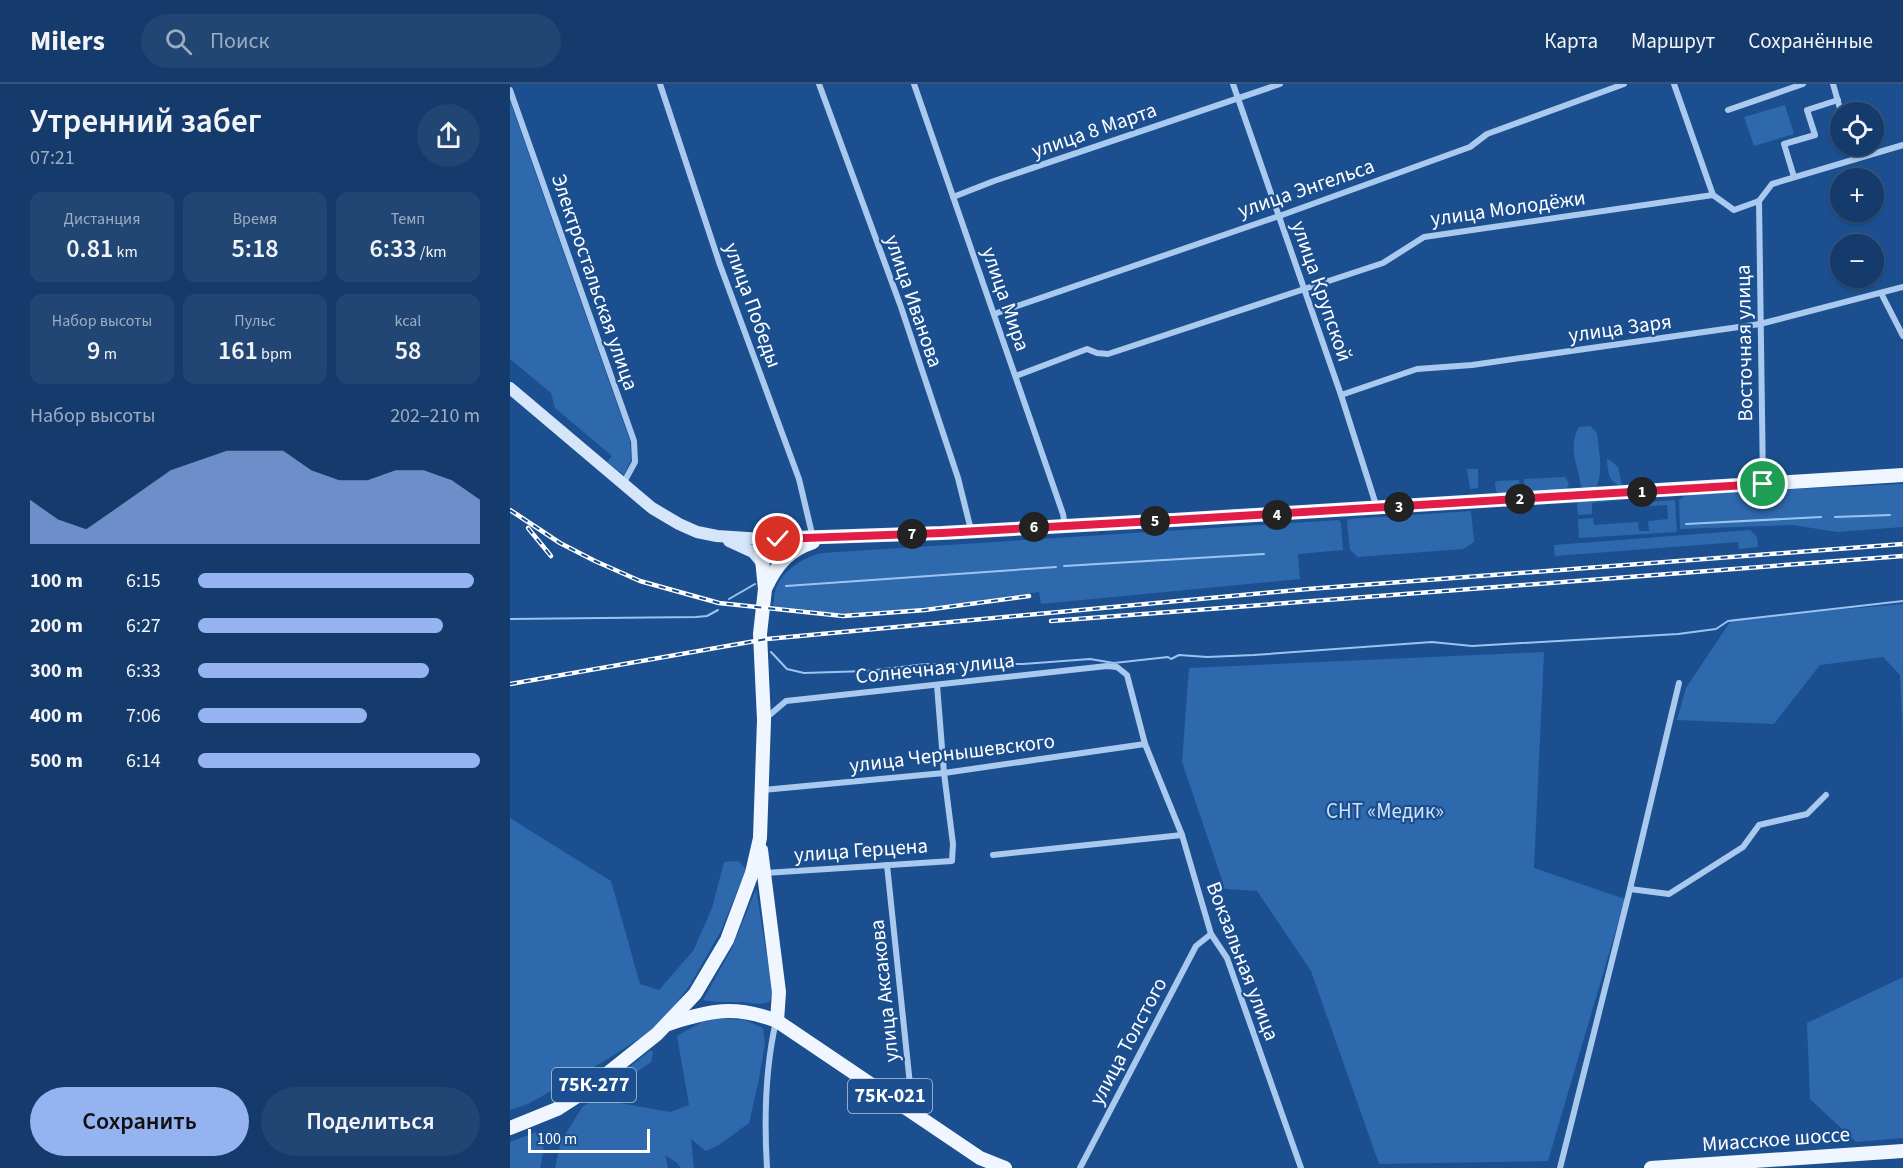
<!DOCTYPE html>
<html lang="ru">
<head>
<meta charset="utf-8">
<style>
  body { margin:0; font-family:"Source Sans 3",sans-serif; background:#214673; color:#f1f3f6; height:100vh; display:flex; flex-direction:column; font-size:22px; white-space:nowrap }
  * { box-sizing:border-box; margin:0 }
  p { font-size:20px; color:#9dadc1 }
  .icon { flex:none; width:33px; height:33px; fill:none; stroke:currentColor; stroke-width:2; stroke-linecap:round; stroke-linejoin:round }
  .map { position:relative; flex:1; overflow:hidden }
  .panel { display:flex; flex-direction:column; background:#143b6b; width:510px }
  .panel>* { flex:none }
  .buttons { position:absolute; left:1320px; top:18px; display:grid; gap:12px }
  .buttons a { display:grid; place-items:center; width:54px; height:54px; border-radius:50%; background:#143b6b; box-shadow:0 2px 4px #0004,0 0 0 2px #33557e; font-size:30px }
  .scale { position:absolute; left:18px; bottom:15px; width:122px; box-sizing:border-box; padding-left:6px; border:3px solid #fff; border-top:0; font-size:16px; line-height:21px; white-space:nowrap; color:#fff; -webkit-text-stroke:4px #1b4f8f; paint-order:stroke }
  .pin { position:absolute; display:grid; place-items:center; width:51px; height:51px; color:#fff; margin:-26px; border:3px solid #fff; border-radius:50%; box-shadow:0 2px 6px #0007 }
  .km { position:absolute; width:30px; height:30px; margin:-15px; border-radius:50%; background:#222; color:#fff; font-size:16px; line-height:30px; text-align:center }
  .round { display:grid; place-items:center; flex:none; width:63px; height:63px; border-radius:32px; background:#214673 }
  .head { display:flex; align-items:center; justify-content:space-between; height:102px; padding:0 30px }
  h1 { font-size:33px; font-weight:600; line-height:45px }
  .stats { display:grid; grid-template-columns:repeat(3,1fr); gap:9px; height:102px; padding:6px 30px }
  .stats div { display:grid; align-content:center; border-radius:12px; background:#214673; text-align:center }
  .stats b { font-size:26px; font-weight:600 }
  .stats small { font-size:16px; font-weight:400 }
  .stats p { font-size:16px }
  .chart { height:168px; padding:12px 30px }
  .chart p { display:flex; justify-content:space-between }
  .chart svg { width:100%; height:108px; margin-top:6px; fill:#95b2f1; opacity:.7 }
  .action { display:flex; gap:12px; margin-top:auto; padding:12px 30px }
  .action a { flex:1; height:69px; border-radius:36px; background:#95b2f1; color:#111; font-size:24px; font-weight:600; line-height:69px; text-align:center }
  .action a+a { background:#214673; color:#f1f3f6 }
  ul { padding:0 30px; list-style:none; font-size:20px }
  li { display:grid; grid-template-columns:96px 72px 1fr; align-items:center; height:45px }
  li i { height:15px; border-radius:8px; background:#95b2f1 }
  header { display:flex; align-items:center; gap:36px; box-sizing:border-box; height:84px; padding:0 30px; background:#143b6b; border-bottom:2px solid #33557e }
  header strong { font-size:28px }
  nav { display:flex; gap:33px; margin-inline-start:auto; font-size:21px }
  .search { width:420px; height:54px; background:#214673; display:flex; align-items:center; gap:15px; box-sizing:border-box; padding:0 21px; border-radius:33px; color:#9dadc1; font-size:22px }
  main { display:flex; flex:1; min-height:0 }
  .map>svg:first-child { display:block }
</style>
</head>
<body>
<header>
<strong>Milers</strong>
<div class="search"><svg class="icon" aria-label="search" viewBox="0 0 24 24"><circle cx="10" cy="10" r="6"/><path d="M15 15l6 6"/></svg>Поиск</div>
<nav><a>Карта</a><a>Маршрут</a><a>Сохранённые</a></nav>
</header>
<main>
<section class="panel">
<div class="head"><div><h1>Утренний забег</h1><p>07:21</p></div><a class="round"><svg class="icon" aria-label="share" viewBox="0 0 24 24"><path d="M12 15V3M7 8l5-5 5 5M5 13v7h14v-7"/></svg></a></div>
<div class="stats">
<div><p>Дистанция</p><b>0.81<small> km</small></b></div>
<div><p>Время</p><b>5:18</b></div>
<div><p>Темп</p><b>6:33<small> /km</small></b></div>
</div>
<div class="stats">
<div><p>Набор высоты</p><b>9<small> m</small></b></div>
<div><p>Пульс</p><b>161<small> bpm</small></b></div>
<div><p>kcal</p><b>58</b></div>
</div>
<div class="chart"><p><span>Набор высоты</span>202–210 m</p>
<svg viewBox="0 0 160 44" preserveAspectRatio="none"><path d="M0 44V26L10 34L20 38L30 30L40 22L50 14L60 10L70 6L80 6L90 6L100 14L110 18L120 18L130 14L140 14L150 18L160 26V44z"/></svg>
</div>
<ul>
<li><b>100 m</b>6:15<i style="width:98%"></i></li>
<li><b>200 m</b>6:27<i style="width:87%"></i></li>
<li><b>300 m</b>6:33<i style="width:82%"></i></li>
<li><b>400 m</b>7:06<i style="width:60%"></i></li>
<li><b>500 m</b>6:14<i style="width:100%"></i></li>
</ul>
<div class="action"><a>Сохранить</a><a>Поделиться</a></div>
</section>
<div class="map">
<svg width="1393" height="1084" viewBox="0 0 1393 1084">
  <rect width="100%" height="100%" fill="#1b4f8f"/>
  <!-- green -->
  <g fill="#2e69ad">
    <polygon points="0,17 120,357 121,376 114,391 97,378 102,372 45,324 41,309 0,275"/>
    <polygon points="1275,21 1284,50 1244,62 1234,33"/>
    <path d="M1080 342 1087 349C1088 361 1100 419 1071 402 1068 379 1057 365 1069 343Z"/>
    <path d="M1097 374 1108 383 1112 402C1097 398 1098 387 1097 374Z"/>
    <polygon points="968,385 968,404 960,405 957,385"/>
    <polygon points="1055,393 1059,399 1056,406 1015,408 1014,395"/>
    <polygon points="1009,396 1010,408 988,410 986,407 985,399 987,397"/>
    <polygon points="1393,400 1393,443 1327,448 1283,441 1170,445 1169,416 1178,410"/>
    <polygon points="1113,416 1082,419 1082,430 1068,431 1067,418"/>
    <polygon points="1165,416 1167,448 1069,454 1068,435 1083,434 1084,441 1128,438 1129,447 1139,447 1138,437 1158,435 1157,421 1140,422 1137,418"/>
    <polygon points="961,427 964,458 953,465 848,473 840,466 837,438 839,435"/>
    <path d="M829 436 831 439 833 466 788 470 790 495 531 520 529 508 415 524 332 530 263 524C264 517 264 510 266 504 273 486 294 473 312 469Z"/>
    <polygon points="1240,446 1247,453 1248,463 1229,465 1228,458 1045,472 1044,461"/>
    <polygon points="1393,520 1393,657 1390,591 1373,573 1310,581 1264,640 1167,636 1176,604 1222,535"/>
    <polygon points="1034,568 1024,784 1115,815 1038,1077 869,1080 801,887 747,807 715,805 672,678 679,584"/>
    <polygon points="0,734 101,797 130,900 149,906 183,867 202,824 214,778 228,777 236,785 211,847 180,901 148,943 91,979 18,1020 0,1026"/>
    <path d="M246 805 263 910 259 918C244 922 242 918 229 918 217 918 206 919 193 916L222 864Z"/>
    <polygon points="1393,893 1393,1054 1346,1058 1300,1015 1297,939"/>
    <polygon points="199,934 235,936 253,944 255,960 248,1000 239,1039 209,1061 196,1067 181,1055 184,1084 171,1084 167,1079 155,1071 158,1084 45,1084 51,1057 73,1022 87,1015 160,1028 179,1021 167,952"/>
    <polygon points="141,966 143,968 141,978 107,1002 102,1001 103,996"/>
    <polygon points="26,1048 34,1065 30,1084 0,1084 0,1058"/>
  </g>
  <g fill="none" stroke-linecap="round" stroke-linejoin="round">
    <!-- stream -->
    <g stroke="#9cc4f0" stroke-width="2">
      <polyline points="1325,433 1380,431"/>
      <polyline points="1176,440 1311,433"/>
      <polyline points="554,482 754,470"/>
      <polyline points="276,502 546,483"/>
      <polyline points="219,515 245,500"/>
      <polyline points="0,535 186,533 197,532 208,526"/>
      <polyline points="261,568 277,585 294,589 357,587 416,580 513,580 580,575 604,579 658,573 661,575 669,571 697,573 744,571 922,558 962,562 1168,550 1206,545 1218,537 1393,517"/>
    </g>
    <!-- street -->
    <g stroke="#a9c9ee" stroke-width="6">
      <polyline points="150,0 210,181 289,395 303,454"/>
      <polyline points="309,0 391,223 448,394 461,446"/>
      <polyline points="404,0 553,430 555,442"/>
      <polyline points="723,0 831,311 867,424"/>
      <polyline points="1164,0 1203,111"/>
      <polyline points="1323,0 1331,28"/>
      <polyline points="0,6 124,357 125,378 113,400"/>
      <polyline points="1218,26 1293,0"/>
      <polyline points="1340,62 1344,75"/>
      <polyline points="1284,93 1274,60 1305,51 1297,26 1328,16"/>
      <polyline points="443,113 484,97 770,0"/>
      <polyline points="1249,117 1253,400"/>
      <polyline points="1371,209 1393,252"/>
      <polyline points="484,230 772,131 960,63 977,50 1114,0"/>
      <polyline points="506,292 577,265 587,269 598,270 873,179 914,153 1203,111 1224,126 1249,117 1262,100 1393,61"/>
      <polyline points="831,311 907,285 962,281 1250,240 1393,203"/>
      <polyline points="256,634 276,617 597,582 607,583 617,591 635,660 672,751 701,850 717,874 791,1084"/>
      <polyline points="253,706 434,689 635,660"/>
      <polyline points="483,771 672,751"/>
      <polyline points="377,781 403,1029"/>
      <polyline points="255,789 442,777 443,760 434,689 427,601"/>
      <polyline points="1120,805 1159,810 1233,763 1249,741 1297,730 1316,711"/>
      <path d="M257 1084C254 1035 255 985 266 937"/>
      <polyline points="570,1084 686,862 701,850"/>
      <polyline points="1050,1084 1120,805 1169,599"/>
    </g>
    <!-- secondary -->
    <g stroke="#d6e6fa" stroke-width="12">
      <polyline points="0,304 142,424 169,440 187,448 207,452 253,455"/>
      <polyline points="219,457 243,468 253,480"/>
    </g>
    <!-- primary -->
    <g stroke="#f0f6ff" stroke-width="14">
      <path d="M256 503C267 480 279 466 303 458"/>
      <polyline points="251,766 269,908 267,937"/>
      <path d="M158 940C200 926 225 921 267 937L470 1074 495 1084"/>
      <polyline points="0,1044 47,1025 78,1005 147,950 185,910 217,856 242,789 250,754 254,636 250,550 255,505 251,465 253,455 432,449 663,436 1393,391"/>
      <polyline points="1141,1084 1393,1067"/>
    </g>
    <!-- rail casing -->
    <g stroke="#fff" stroke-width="4.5">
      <g id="rail">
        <polyline points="0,426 50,459 85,477 130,497 209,519 333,532 415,526 519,512"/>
        <polyline points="18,444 41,472"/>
        <polyline points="541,537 1393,472"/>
        <polyline points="0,600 257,555 798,505 1393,460"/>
      </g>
    </g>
    <!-- rail -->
    <use href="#rail" stroke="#1b4f8f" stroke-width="2" stroke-dasharray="7" stroke-linecap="butt"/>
  </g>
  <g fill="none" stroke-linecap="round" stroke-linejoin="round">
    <!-- route casing -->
    <g stroke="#fff" stroke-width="12">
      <polyline id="route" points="268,455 432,449 663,436 1253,400"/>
    </g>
    <!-- route -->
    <use href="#route" stroke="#e11d48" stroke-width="8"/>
  </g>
  <g text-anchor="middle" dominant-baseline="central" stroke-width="4.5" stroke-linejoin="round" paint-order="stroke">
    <!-- shield labels -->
    <g fill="#1b4f8f" stroke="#bbcadd" stroke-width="1.5">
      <rect x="42" y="984" width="84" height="34" rx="4.5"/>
      <rect x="338" y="995" width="84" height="34" rx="4.5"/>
    </g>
    <g font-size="20" font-weight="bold" fill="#fff">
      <text x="84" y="1001">75К-277</text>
      <text x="380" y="1012">75К-021</text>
    </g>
    <!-- street labels -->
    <g font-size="21" fill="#fff" stroke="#1b4f8f">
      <text transform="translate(584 46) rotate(-19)">улица 8 Марта</text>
      <text transform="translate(796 104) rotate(-19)">улица Энгельса</text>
      <text transform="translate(998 124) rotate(-8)">улица Молодёжи</text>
      <text transform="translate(85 198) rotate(71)">Электростальская улица</text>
      <text transform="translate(812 207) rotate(71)">улица Крупской</text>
      <text transform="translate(496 215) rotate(71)">улица Мира</text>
      <text transform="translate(404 217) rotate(71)">улица Иванова</text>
      <text transform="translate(243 221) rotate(70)">улица Победы</text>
      <text transform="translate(1110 244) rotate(-8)">улица Заря</text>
      <text transform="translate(1234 259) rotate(-91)">Восточная улица</text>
      <text transform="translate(425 584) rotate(-6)">Солнечная улица</text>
      <text transform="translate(442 669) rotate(-7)">улица Чернышевского</text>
      <text transform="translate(351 766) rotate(-4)">улица Герцена</text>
      <text transform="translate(733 877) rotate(69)">Вокзальная улица</text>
      <text transform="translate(374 907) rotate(-96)">улица Аксакова</text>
      <text transform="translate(618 957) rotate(-62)">улица Толстого</text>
      <text transform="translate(1266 1055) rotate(-4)">Миасское шоссе</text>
    </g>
    <!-- park labels -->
    <g font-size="21" fill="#cfe3fa" stroke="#1b4f8f">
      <text x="875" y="727">СНТ «Медик»</text>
    </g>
  </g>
</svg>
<div class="buttons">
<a><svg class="icon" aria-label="locate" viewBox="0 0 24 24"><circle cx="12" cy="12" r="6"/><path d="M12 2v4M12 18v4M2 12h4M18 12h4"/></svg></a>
<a>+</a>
<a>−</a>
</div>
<div class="scale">100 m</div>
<div class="pin" style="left:1253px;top:400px;background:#1e9e55"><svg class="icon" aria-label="arrive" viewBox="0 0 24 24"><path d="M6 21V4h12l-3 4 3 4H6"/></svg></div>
<div class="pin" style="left:268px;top:455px;background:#d93025"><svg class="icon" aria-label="check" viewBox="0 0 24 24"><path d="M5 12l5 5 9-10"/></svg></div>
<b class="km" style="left:1132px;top:408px">1</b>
<b class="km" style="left:1010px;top:415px">2</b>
<b class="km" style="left:889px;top:423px">3</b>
<b class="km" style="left:767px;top:431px">4</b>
<b class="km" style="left:645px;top:437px">5</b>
<b class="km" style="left:524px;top:443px">6</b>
<b class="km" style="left:402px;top:450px">7</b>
</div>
</main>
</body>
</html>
